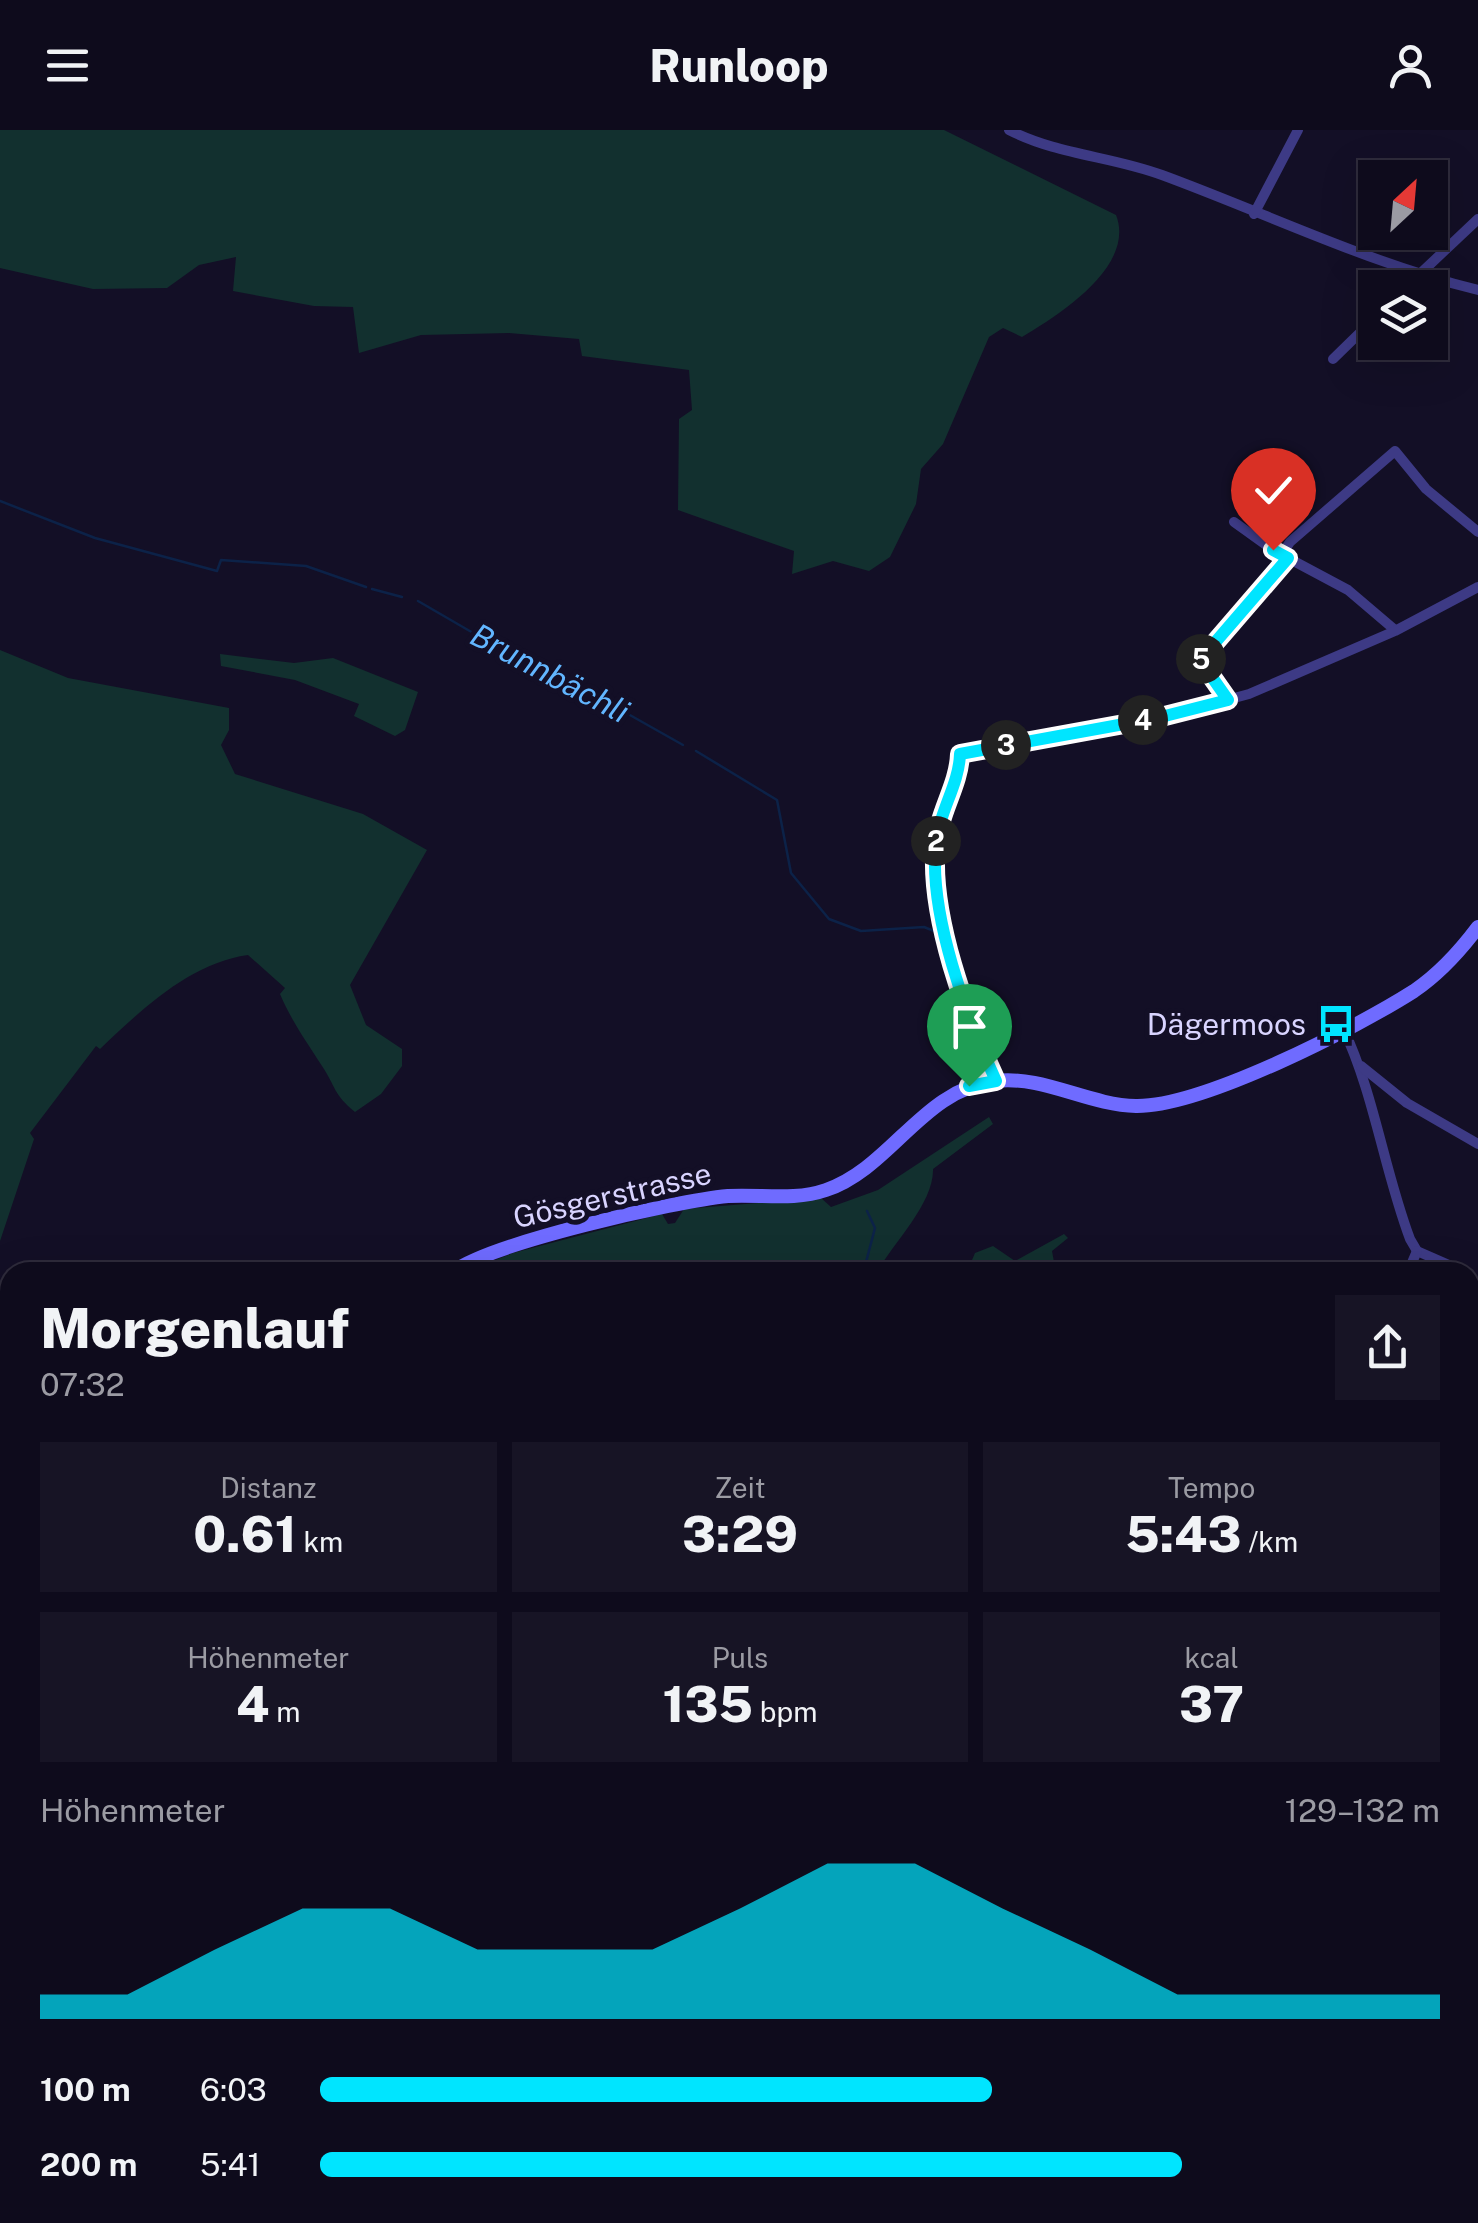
<!DOCTYPE html>
<html lang="de">
<head>
<meta charset="utf-8">
<style>
  body { margin:0; font-family:"Public Sans",sans-serif; background:#171425; color:#f1f3f6; height:100vh; display:flex; flex-direction:column; font-size:38px; white-space:nowrap }
  * { box-sizing:border-box; margin:0 }
  p { font-size:32px; color:#9b9ba3 }
  .icon { flex:none; width:55px; height:55px; fill:none; stroke:currentColor; stroke-width:2; stroke-linecap:round; stroke-linejoin:round }
  .map { position:relative; flex:1; overflow:hidden }
  .drawer { position:absolute; left:0px; top:1132px; width:1480px; height:962px; display:flex; flex-direction:column; background:#0e0b1c; border-radius:30px 30px 0 0; box-shadow:0 10px 40px #0002,0 0 0 2px #2e2b3b }
  .drawer>* { flex:none }
  .needle { width:65px; rotate:26deg }
  .tools { position:absolute; left:1358px; top:30px; display:grid; gap:20px }
  .tools a { display:grid; place-items:center; width:90px; height:90px; border-radius:0px; background:#0e0b1c; box-shadow:0 10px 40px #0002,0 0 0 2px #2e2b3b; font-size:50px }
  .pin { position:absolute; display:grid; place-items:center; width:85px; height:85px; color:#fff; margin:-102px -42px; border-radius:50% 50% 50% 0; rotate:-45deg; box-shadow:0 0 10px #0007 }
  .pin .icon { rotate:45deg }
  .km { position:absolute; width:50px; height:50px; margin:-25px; border-radius:50%; background:#222; color:#fff; font-size:28px; line-height:50px; text-align:center }
  .round { display:grid; place-items:center; flex:none; width:105px; height:105px; border-radius:0px; background:#171425 }
  .headline { display:flex; align-items:center; justify-content:space-between; height:170px; padding:0 40px }
  h1 { font-size:55px; font-weight:800; line-height:75px }
  .metrics { display:grid; grid-template-columns:repeat(3,1fr); gap:15px; height:170px; padding:10px 40px }
  .metrics div { display:grid; align-content:center; border-radius:0px; background:#171425; text-align:center }
  .metrics b { font-size:50px; font-weight:800 }
  .metrics small { font-size:28px; font-weight:400 }
  .metrics p { font-size:28px }
  .chart { height:280px; padding:20px 40px }
  .chart p { display:flex; justify-content:space-between }
  .chart svg { width:100%; height:180px; margin-top:10px; fill:#00e5ff; opacity:.7 }
  ul { padding:0 40px; list-style:none; font-size:32px }
  li { display:grid; grid-template-columns:160px 120px 1fr; align-items:center; height:75px }
  li i { height:25px; border-radius:12px; background:#00e5ff }
  header { display:flex; justify-content:space-between; align-items:center; height:130px; padding:0 40px; background:#0e0b1c; font-size:45px; font-weight:800 }
  .map>svg:first-child { display:block }
</style>
</head>
<body>
<header><svg class="icon" aria-label="menu" viewBox="0 0 24 24"><path d="M4 6h16M4 12h16M4 18h16"/></svg>Runloop<svg class="icon" aria-label="person" viewBox="0 0 24 24"><circle cx="12" cy="8" r="4"/><path d="M4 21q1-7 8-7t8 7"/></svg></header>
<div class="map">
<svg width="1478" height="2093" viewBox="0 0 1478 2093">
  <rect width="100%" height="100%" fill="#130f26"/>
  <!-- green -->
  <g fill="#12302f">
    <path d="M0 0H944L1116 85C1136 136 1059 185 1022 207L1003 198 989 207 943 314 921 339 916 374 890 427 869 441 833 431 792 444 794 421 678 380 679 289 692 280 689 240 582 226 579 209 509 203 421 205 359 223 353 177 314 176 233 161 236 127 199 135 167 158 93 159 0 138Z"/>
    <path d="M0 520 68 548 229 578V600L221 615 235 644 363 684 427 720 350 855 366 895 402 919V936L381 964 355 982C333 964 336 957 322 936 306 911 292 892 280 864L285 858 248 825C190 833 141 880 100 919L96 916 30 1003 34 1009 0 1111Z"/>
    <polygon points="220,524 294,533 333,528 418,562 405,600 395,606 354,586 359,574 295,550 221,536"/>
    <path d="M989 987 993 994 933 1039C934 1073 894 1112 877 1142H465L513 1123 662 1084 668 1094 675 1093 684 1079 821 1068 831 1077 878 1060Z"/>
    <polygon points="1064,1104 1068,1108 1052,1121 1054,1132 1047,1142 967,1142 975,1123 993,1116 1015,1131"/>
    <polygon points="1478,1190 1478,1288 1470,1281 1470,1201"/>
    <polygon points="0,1213 10,1256 10,1480 0,1493"/>
    <polygon points="1470,1484 1478,1493 1478,1694 1473,1720 1478,1754 1478,1930 1470,1921"/>
    <polygon points="10,1796 10,1839 0,1862 0,1802"/>
    <polygon points="1478,2059 1478,2093 1347,2093 1341,2085 1417,2085 1421,2092 1436,2085 1470,2085 1470,2064"/>
    <rect x="312" y="2085" width="131" height="8"/>
    <polygon points="476,2085 525,2085 525,2093 463,2093 462,2089 476,2089"/>
  </g>
  <!-- water -->
  <g fill="#0c2248">
    <polygon points="1470,1281 1478,1288 1478,1456 1470,1449"/>
    <polygon points="10,2071 10,2085 152,2085 146,2093 0,2093"/>
  </g>
  <g fill="none" stroke-linecap="round" stroke-linejoin="round">
    <!-- stream -->
    <g stroke="#0c2248" stroke-width="2.5">
      <polyline points="0,371 95,408 217,441 221,430 306,436 366,457"/>
      <polyline points="372,459 402,467"/>
      <polyline points="418,471 530,536 582,558 683,615"/>
      <polyline points="696,621 777,670 791,743 829,789 861,801 924,797 939,803"/>
      <polyline points="953,854 961,893 983,942"/>
      <polyline points="867,1081 875,1098 866,1132 869,1142"/>
      <polyline points="1475,1285 1478,1280"/>
      <polyline points="1470,1839 1478,1836"/>
    </g>
    <!-- street -->
    <g stroke="#3d3a85" stroke-width="10">
      <path d="M1009 0C1058 25 1111 26 1162 45 1268 84 1368 133 1478 160"/>
      <polyline points="1254,84 1298,0"/>
      <polyline points="1405,158 1478,89"/>
      <polyline points="1430,208 1435,213"/>
      <polyline points="1333,229 1375,188"/>
      <polyline points="1234,392 1273,420 1348,460 1395,500"/>
      <polyline points="1282,424 1290,412 1395,321 1426,359 1478,402"/>
      <polyline points="1227,570 1200,531 1287,428"/>
      <path d="M1343 898C1374 963 1384 1040 1410 1109L1417 1121 1465 1142"/>
      <polyline points="1361,936 1407,973 1478,1014"/>
      <path d="M996 951C966 889 929 782 936 713 939 682 959 655 960 624L1168 586 1249 564 1395 501 1478 457"/>
      <polyline points="1408,1142 1417,1121"/>
      <polyline points="1470,1262 1478,1268"/>
      <polyline points="534,2085 534,2093"/>
      <polyline points="719,2085 719,2093"/>
      <polyline points="923,2085 923,2093"/>
      <polyline points="231,2093 237,2085"/>
      <polyline points="967,2093 967,2085"/>
      <polyline points="1003,2093 1003,2085"/>
      <polyline points="1075,2093 1075,2085"/>
      <polyline points="1419,2093 1420,2092"/>
    </g>
    <!-- secondary -->
    <g stroke="#6f6bff" stroke-width="14">
      <path d="M453 1142C491 1113 675 1071 728 1066 761 1064 794 1071 826 1060 891 1038 923 959 995 951 1043 945 1088 975 1136 976 1202 977 1356 898 1414 861 1439 844 1460 821 1478 797"/>
      <polyline points="0,1798 10,1792"/>
    </g>
  </g>
  <g fill="none" stroke-linecap="round" stroke-linejoin="round">
    <!-- route casing -->
    <g stroke="#fff" stroke-width="20">
      <path id="route" d="M969 956 996 951C967 887 928 784 936 713 939 682 959 655 960 624L1157 588 1228 570 1200 530 1288 428 1273 420"/>
    </g>
    <!-- route -->
    <use href="#route" stroke="#00e5ff" stroke-width="12"/>
  </g>
  <!-- icons -->
  <defs>
    <g id="bus-bare" transform="scale(3)"><path d="M-5-6H5V4H4V6H2V4H-2V6H-4V4H-5ZM-3.5-4V0h7V-4ZM-3.5 1.2v1.5H-2V1.2ZM2 1.2v1.5H3.5V1.2Z" fill="#00e5ff" stroke="#130f26" stroke-width="2.5" paint-order="stroke"/></g>
  </defs>
  <g fill-rule="evenodd">
    <use href="#bus-bare" x="1336" y="894"/>
  </g>
  <g text-anchor="middle" dominant-baseline="central" stroke-width="10" stroke-linejoin="round" paint-order="stroke">
    <!-- poi labels -->
    <g font-size="30" fill="#d9d4ff" stroke="#130f26" text-anchor="end">
      <text x="1306" y="894">Dägermoos</text>
    </g>
    <!-- street labels -->
    <g font-size="30" fill="#d9d4ff" stroke="#130f26">
      <text transform="translate(612 1065) rotate(-13)">Gösgerstrasse</text>
    </g>
    <!-- water labels -->
    <g font-size="32" font-style="italic" fill="#62b6ff" stroke="#130f26">
      <text transform="translate(550 543) rotate(28)">Brunnbächli</text>
    </g>
  </g>
</svg>
<div class="tools">
<a><svg class="needle" viewBox="-14 -14 28 28"><path d="M0-13l5 13h-10z" fill="#e53935"/><path d="M0 13l5-13h-10z" fill="#9b9ba3"/></svg></a>
<a><svg class="icon" aria-label="layers" viewBox="0 0 24 24"><path d="M12 4l9 5-9 5-9-5zM3 14l9 5 9-5"/></svg></a>
</div>
<div class="pin" style="left:969px;top:956px;background:#1e9e55"><svg class="icon" aria-label="arrive" viewBox="0 0 24 24"><path d="M6 21V4h12l-3 4 3 4H6"/></svg></div>
<div class="pin" style="left:1273px;top:420px;background:#d93025"><svg class="icon" aria-label="check" viewBox="0 0 24 24"><path d="M5 12l5 5 9-10"/></svg></div>
<b class="km" style="left:936px;top:711px">2</b>
<b class="km" style="left:1006px;top:615px">3</b>
<b class="km" style="left:1143px;top:590px">4</b>
<b class="km" style="left:1201px;top:529px">5</b>
<section class="drawer">
<div class="headline"><div><h1>Morgenlauf</h1><p>07:32</p></div><a class="round"><svg class="icon" aria-label="share" viewBox="0 0 24 24"><path d="M12 15V3M7 8l5-5 5 5M5 13v7h14v-7"/></svg></a></div>
<div class="metrics">
<div><p>Distanz</p><b>0.61<small> km</small></b></div>
<div><p>Zeit</p><b>3:29</b></div>
<div><p>Tempo</p><b>5:43<small> /km</small></b></div>
</div>
<div class="metrics">
<div><p>Höhenmeter</p><b>4<small> m</small></b></div>
<div><p>Puls</p><b>135<small> bpm</small></b></div>
<div><p>kcal</p><b>37</b></div>
</div>
<div class="chart"><p><span>Höhenmeter</span>129–132 m</p>
<svg viewBox="0 0 160 44" preserveAspectRatio="none"><path d="M0 44V38L10 38L20 27L30 17L40 17L50 27L60 27L70 27L80 17L90 6L100 6L110 17L120 27L130 38L140 38L150 38L160 38V44z"/></svg>
</div>
<ul>
<li><b>100 m</b>6:03<i style="width:60%"></i></li>
<li><b>200 m</b>5:41<i style="width:77%"></i></li>
</ul>
</section>
</div>
</body>
</html>
